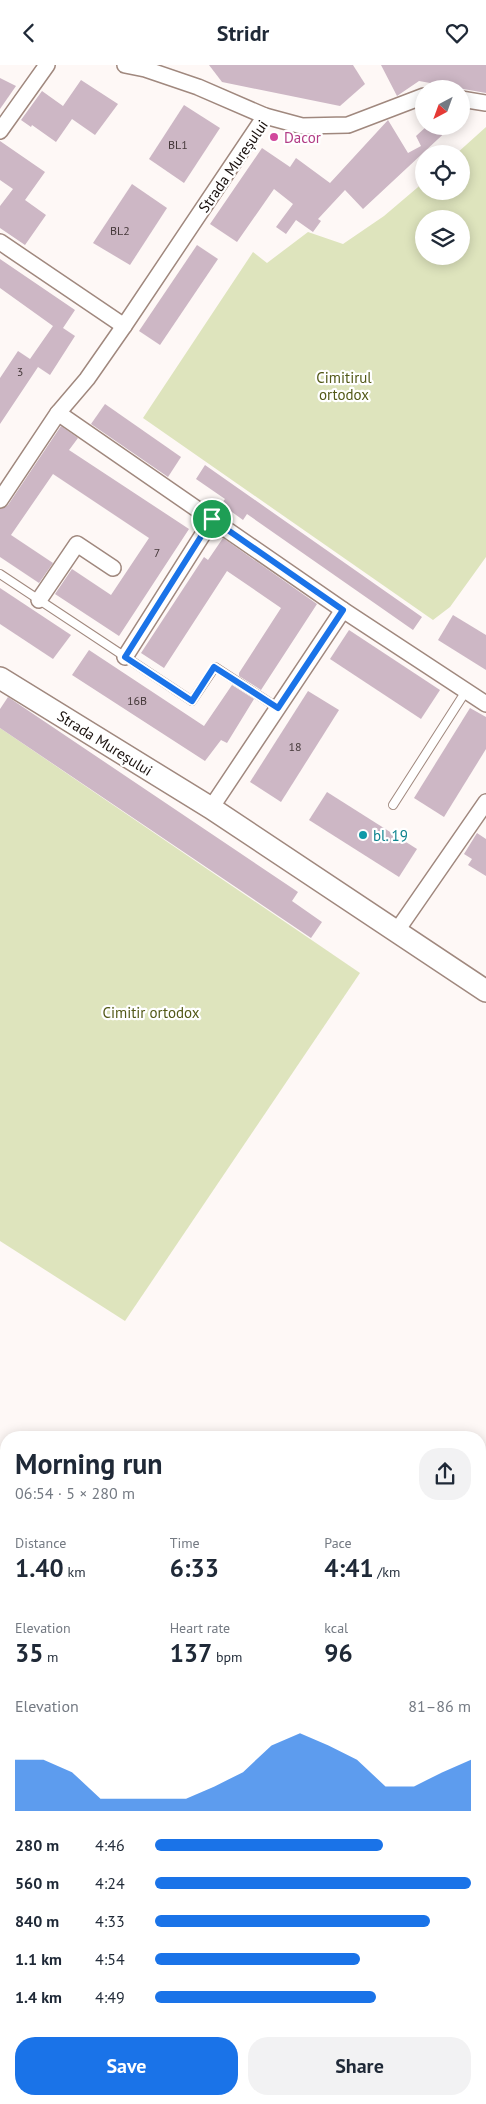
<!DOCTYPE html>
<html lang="en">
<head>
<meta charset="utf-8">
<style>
  body { margin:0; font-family:"PT Sans",sans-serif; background:#f2f2f3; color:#1f2937; height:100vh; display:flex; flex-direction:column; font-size:19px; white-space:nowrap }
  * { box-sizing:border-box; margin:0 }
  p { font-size:16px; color:#747a83 }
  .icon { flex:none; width:28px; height:28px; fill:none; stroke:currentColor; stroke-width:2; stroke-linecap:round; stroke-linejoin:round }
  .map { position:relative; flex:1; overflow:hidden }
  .side { position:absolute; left:0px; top:1366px; width:486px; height:674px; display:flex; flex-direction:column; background:#fff; border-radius:20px 20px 0 0; box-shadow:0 2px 12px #0003 }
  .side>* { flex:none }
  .needle { width:32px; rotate:221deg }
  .buttons { position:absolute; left:415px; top:15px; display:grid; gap:10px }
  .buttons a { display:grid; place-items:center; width:55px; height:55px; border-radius:50%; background:#fff; box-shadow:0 2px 12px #0003; font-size:25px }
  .pin { position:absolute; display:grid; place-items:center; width:42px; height:42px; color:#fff; margin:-21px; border:2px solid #fff; border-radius:50%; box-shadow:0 1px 5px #0007 }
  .round { display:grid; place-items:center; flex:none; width:52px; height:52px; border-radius:20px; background:#f2f2f3 }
  .summary { display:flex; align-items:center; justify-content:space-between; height:85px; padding:0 15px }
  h1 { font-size:28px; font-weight:700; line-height:38px }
  .metrics { display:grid; grid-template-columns:repeat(3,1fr); gap:8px; height:85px; padding:5px 15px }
  .metrics div { display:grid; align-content:center }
  .metrics b { font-size:25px; font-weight:700 }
  .metrics small { font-size:14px; font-weight:400 }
  .metrics p { font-size:14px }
  .chart { height:140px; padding:10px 15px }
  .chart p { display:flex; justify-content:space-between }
  .chart svg { width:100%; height:90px; margin-top:5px; fill:#1a73e8; opacity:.7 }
  .primary-button { display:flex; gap:10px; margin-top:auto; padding:10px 15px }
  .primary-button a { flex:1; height:58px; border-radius:20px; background:#1a73e8; color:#fff; font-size:20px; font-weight:700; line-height:58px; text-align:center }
  .primary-button a+a { background:#f2f2f3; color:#1f2937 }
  ul { padding:0 15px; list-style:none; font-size:16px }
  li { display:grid; grid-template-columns:80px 60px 1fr; align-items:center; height:38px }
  li i { height:12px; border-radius:6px; background:#1a73e8 }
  header { display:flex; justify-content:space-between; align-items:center; height:65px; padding:0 15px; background:#fff; font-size:22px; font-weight:700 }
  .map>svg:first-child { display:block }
</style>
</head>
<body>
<header><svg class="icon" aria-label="back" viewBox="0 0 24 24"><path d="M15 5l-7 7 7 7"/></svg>Stridr<svg class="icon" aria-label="heart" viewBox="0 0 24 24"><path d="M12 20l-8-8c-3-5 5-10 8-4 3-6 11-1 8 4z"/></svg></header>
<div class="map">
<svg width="486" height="2039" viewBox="0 0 486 2039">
  <rect width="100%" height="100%" fill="#fef8f6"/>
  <!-- green -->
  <g fill="#dee4bd" fill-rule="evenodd">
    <path d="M486 62V492L450 542 433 555 143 353 253 187 267 198 308 167 343 179 384 151 424 117V126H461V89H456ZM424 154H461V191H424Z"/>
    <polygon points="0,663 360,908 125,1256 0,1176"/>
  </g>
  <!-- water -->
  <polygon fill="#96b7d5" points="0,1828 6,1830 6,1961 0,1963"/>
  <!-- building -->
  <g fill="#cdb7c5">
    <polygon points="209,0 353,0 365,19 340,41 222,17"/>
    <polygon points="381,0 486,0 486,28 419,16 397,31"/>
    <polygon points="0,13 16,21 0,44"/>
    <polygon points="81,15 118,39 95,70 72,54 56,77 32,60 31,62 21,55 42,26 63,41"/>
    <polygon points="184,40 220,63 184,118 149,94"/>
    <polygon points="388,55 408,88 421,81 416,71 427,61 452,61 363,144 345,125 318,154 321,156 313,167 296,155 286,169 276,162 293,139 274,124 237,177 210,159 262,83 290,102 296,93 330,118"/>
    <polygon points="0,76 45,107 25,135 46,150 25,180 0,163 0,141 13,124 0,115"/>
    <polygon points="132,119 167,143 130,200 93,178"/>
    <polygon points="197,180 218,194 160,280 139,266"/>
    <polygon points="0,194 75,245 63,263 75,271 50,310 38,302 0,359 0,313 18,286 30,294 53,261 0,223"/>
    <polygon points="105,339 181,392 168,412 91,359"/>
    <polygon points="61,361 78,373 69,385 189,464 119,571 55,529 72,504 111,530 149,473 53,409 11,470 53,498 39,518 0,492 0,444 8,440"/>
    <polygon points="205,400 422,552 413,565 247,449 243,455 221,439 225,434 196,414"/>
    <polygon points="223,473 317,539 261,625 239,611 239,608 281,543 227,506 164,603 141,588 204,492 208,495"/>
    <polygon points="0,523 71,570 53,594 0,559"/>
    <polygon points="453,550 486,570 486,605 438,575"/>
    <polygon points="349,565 440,625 421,654 330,594"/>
    <polygon points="89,585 204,661 232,620 254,634 227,678 221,675 205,696 72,610"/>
    <polygon points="308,626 339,645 281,737 250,717"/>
    <polygon points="8,632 298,827 292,836 322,857 311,873 0,663 0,644"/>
    <polygon points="470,643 486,652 486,684 444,752 414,733"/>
    <polygon points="327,727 417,784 399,812 309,755"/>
    <polygon points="477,768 486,774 486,811 468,800 472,794 464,789"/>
  </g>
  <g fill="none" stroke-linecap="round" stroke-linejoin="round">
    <!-- lane casing -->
    <g stroke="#a0887e" stroke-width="10">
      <g id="lane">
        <polyline points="0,509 192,636 215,602 278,643"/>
        <polyline points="393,740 466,626"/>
      </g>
    </g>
    <!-- street casing -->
    <g stroke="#a0887e" stroke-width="18">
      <g id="street">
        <polyline points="125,0 145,4 198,22 265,51 302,61 348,60 424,31"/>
        <polyline points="461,34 486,38"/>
        <polyline points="0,66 47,0"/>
        <polyline points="0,177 124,261"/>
        <polyline points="58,348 343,545 486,639"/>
        <polyline points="0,435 58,348 87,314 124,261 265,51"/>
        <polyline points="39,535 77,479 113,503"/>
        <polyline points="125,592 212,455"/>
        <polyline points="211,743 343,545"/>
        <polyline points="396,867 486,737"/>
      </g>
    </g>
    <!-- secondary casing -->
    <g stroke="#a0887e" stroke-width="24">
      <polyline id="secondary" points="0,613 211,743 486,926"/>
    </g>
    <!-- lane -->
    <use href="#lane" stroke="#fff" stroke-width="8"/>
    <!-- street -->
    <use href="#street" stroke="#fff" stroke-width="15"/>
    <!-- secondary -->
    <use href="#secondary" stroke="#fff" stroke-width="21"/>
  </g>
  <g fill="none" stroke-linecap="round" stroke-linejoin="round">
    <!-- route casing -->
    <g stroke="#fff" stroke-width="10">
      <polygon id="route" points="212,454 343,545 278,643 214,602 192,636 125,592"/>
    </g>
    <!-- route -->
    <use href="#route" stroke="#1a73e8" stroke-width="6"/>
  </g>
  <!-- markers -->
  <circle fill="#d1479c" stroke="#fff" stroke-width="2" cx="274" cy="72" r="5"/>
  <circle fill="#0f9aa8" stroke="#fff" stroke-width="2" cx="363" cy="770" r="5"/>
  <g text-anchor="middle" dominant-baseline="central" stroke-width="4.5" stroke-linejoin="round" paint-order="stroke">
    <!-- number labels -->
    <g font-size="12" fill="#45393a">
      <text x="178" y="79">BL1</text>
      <text x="120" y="165">BL2</text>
      <text x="20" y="306">3</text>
      <text x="157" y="487">7</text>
      <text x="137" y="635">16B</text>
      <text x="295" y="681">18</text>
    </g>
    <!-- hotel labels -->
    <g font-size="15" fill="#b23c85" stroke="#fff" text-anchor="start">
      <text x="284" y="72">Dacor</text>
    </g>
    <!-- street labels -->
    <g font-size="15" fill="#180f0c" stroke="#fff">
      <text transform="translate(233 101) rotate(-55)">Strada Mureșului</text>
      <text transform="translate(105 678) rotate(32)">Strada Mureșului</text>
    </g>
    <!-- park labels -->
    <g font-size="15" fill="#525817" stroke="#fff">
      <text x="344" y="312">Cimitirul<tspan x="344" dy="17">ortodox</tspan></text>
      <text x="151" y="947">Cimitir ortodox</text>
    </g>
    <!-- culture labels -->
    <g font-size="15" fill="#0d838f" stroke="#fff" text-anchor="start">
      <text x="373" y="770">bl. 19</text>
    </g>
  </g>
</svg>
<div class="buttons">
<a><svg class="needle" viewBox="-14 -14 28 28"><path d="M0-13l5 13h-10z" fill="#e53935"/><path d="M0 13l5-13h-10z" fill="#747a83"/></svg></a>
<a><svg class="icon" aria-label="locate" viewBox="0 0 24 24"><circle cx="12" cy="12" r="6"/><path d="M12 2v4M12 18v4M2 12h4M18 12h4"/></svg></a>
<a><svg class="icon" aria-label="layers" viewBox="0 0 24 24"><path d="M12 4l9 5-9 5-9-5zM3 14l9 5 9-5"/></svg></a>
</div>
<div class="pin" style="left:212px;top:454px;background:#1e9e55"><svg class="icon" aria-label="arrive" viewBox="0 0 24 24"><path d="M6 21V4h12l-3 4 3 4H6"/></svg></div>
<section class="side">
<div class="summary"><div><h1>Morning run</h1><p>06:54 · 5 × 280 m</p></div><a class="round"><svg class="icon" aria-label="share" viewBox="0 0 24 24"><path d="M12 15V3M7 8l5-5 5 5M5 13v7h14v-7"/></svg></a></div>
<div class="metrics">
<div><p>Distance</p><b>1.40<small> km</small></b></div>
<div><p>Time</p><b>6:33</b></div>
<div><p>Pace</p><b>4:41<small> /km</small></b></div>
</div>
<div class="metrics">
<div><p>Elevation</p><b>35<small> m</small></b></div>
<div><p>Heart rate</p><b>137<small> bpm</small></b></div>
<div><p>kcal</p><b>96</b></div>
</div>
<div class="chart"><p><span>Elevation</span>81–86 m</p>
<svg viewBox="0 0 160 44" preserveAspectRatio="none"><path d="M0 44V19L10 19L20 25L30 38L40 38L50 38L60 38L70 32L80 25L90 12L100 6L110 12L120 19L130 32L140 32L150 25L160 19V44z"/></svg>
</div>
<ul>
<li><b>280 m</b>4:46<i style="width:72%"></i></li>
<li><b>560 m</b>4:24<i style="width:100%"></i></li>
<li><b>840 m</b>4:33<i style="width:87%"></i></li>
<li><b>1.1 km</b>4:54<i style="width:65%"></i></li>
<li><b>1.4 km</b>4:49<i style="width:70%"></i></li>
</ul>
<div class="primary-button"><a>Save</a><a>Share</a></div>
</section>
</div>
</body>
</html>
